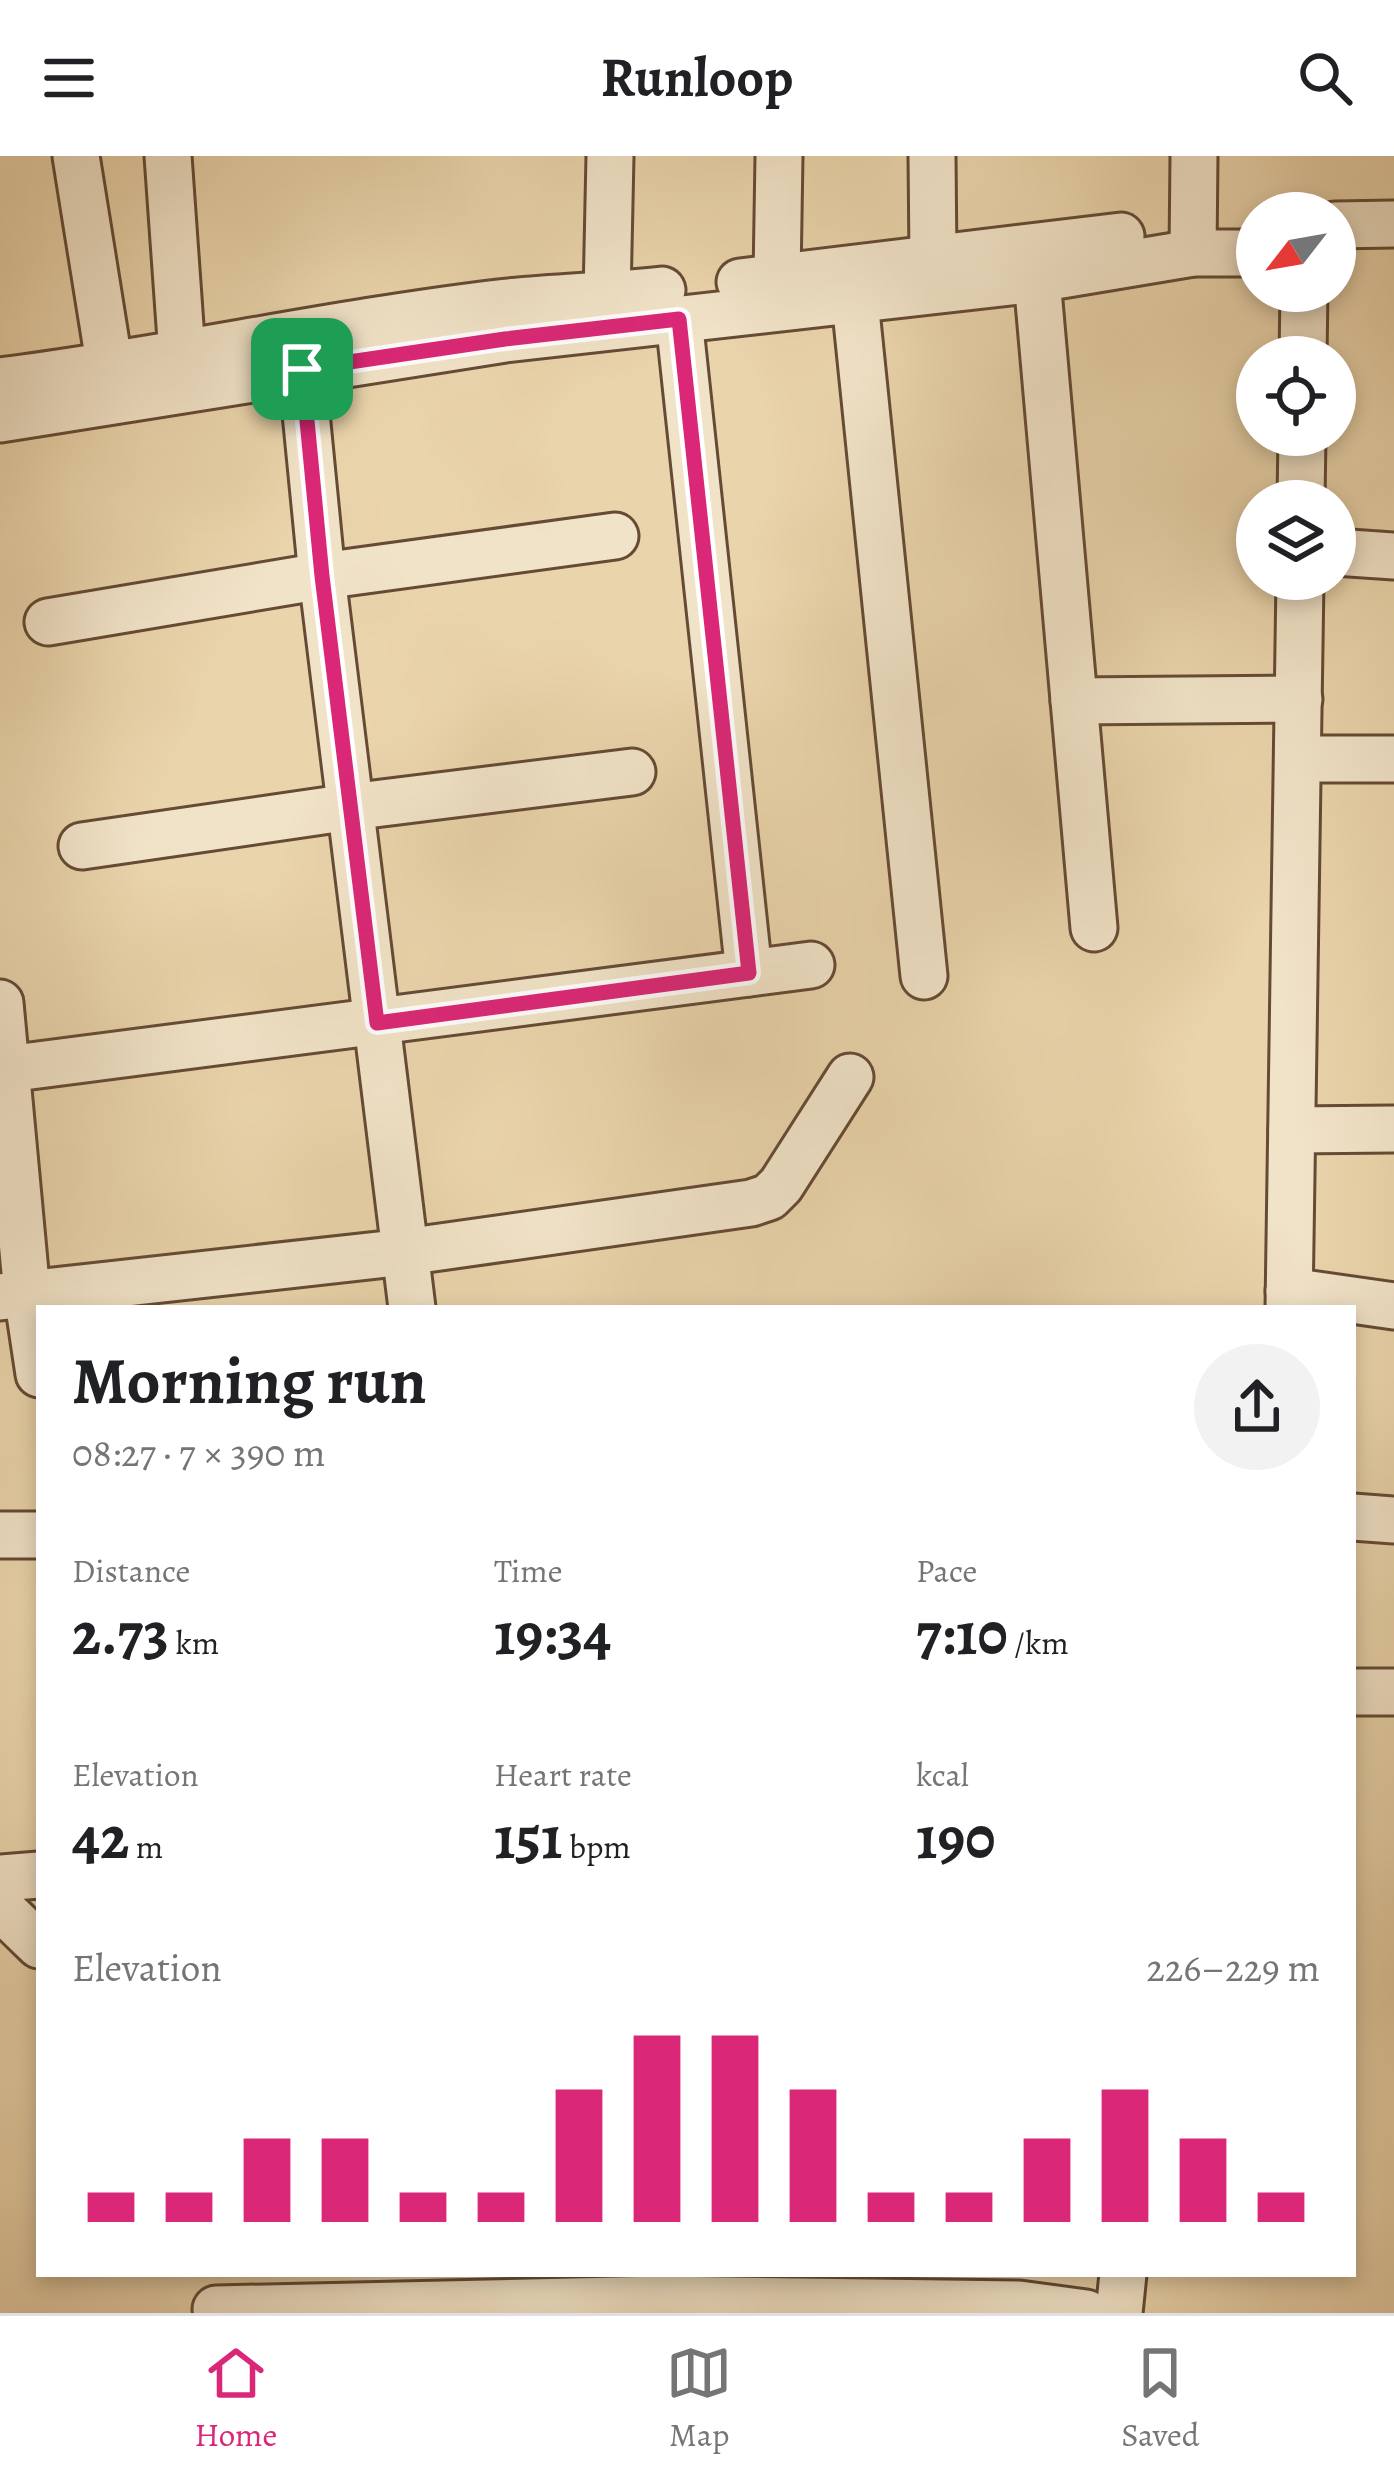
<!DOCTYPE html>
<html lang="en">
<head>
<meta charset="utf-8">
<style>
  body { margin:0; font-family:Alegreya,serif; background:#f2f2f2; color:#202124; height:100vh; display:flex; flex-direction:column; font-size:45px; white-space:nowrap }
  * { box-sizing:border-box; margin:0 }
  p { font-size:39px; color:#757577 }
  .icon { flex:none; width:66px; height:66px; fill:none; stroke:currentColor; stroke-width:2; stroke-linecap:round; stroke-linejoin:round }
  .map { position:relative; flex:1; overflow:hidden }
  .side { position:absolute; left:36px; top:1149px; width:1320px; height:972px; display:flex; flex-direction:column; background:#fff; border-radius:0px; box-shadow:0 6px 18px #0003 }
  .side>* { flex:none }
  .needle { width:78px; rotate:239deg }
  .fabs { position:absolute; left:1236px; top:36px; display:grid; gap:24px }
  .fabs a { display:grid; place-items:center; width:120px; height:120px; border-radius:50%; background:#fff; box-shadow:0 6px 18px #0003; font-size:60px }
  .pin { position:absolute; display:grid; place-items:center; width:102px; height:102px; color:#fff; margin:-51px; border-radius:24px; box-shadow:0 6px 18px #0006 }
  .round { display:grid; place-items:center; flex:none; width:126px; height:126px; border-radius:63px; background:#f2f2f2 }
  .overview { display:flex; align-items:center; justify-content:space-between; height:204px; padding:0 36px }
  h1 { font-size:66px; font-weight:700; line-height:90px }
  .stats { display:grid; grid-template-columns:repeat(3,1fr); gap:18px; height:204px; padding:12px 36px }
  .stats div { display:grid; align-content:center }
  .stats b { font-size:60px; font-weight:700 }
  .stats small { font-size:33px; font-weight:400 }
  .stats p { font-size:33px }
  .chart { height:336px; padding:24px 36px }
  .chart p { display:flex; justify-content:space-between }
  .chart svg { width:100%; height:216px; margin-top:12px; stroke:#db2777; stroke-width:6 }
  header { display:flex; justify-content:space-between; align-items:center; height:156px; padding:0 36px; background:#fff; font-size:54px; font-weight:700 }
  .tabs { display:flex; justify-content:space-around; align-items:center; height:168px; border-top:3px solid #e0e0e0; background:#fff; font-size:33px; color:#757577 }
  .tabs a { display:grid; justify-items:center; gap:6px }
  .tabs .selected { color:#db2777 }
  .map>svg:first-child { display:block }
</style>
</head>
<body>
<header><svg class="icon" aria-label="menu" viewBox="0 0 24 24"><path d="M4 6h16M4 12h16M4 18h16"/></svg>Runloop<svg class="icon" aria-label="search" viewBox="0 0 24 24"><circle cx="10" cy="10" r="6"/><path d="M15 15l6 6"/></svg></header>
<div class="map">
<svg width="1394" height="2157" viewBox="0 0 1394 2157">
  <rect width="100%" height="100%" fill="#ead4ab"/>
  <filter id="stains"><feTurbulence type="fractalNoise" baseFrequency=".00167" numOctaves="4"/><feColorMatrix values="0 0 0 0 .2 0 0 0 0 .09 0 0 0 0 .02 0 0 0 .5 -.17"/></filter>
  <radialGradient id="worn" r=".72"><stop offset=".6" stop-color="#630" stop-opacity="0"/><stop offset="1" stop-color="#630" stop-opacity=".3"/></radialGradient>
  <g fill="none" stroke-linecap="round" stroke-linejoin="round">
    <!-- minor casing -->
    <g stroke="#654b35" stroke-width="51">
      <g id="minor">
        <polyline points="76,0 114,237"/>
        <polyline points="168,0 182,198"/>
        <polyline points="932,0 933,102"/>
        <polyline points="1335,69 1394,68"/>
        <polyline points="1193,97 1194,0"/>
        <polyline points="777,122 779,0"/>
        <polyline points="1037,123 1094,772"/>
        <polyline points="740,126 1121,80"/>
        <polyline points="607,140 610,0"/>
        <polyline points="855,145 924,820"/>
        <polyline points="679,163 749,817"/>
        <polyline points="299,186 322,420 412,1152"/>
        <polyline points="1303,201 1304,135"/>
        <path d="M0 225C167 204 331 167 498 147 552 141 608 140 662 134"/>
        <polyline points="0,263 505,183 1037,123 1193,97 1257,97"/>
        <polyline points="1301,345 1302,279"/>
        <polyline points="1335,396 1394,400"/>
        <polyline points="48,466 322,420 615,380"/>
        <polyline points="1074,545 1299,543"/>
        <polyline points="1298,603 1394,603"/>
        <polyline points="82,690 350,651 632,616"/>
        <polyline points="0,847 27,1138 39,1218"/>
        <polyline points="0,914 811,809"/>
        <polyline points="1292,974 1394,973"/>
        <polyline points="1289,1135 1394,1150"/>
        <polyline points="0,1141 405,1096 751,1047 769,1041 781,1029 850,921"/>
        <polyline points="1289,1152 1300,423"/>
        <polyline points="1353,1361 1394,1364"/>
        <polyline points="0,1379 39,1379"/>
        <polyline points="1353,1536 1394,1536"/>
        <polyline points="0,1722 39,1719"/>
        <polyline points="0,1751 39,1789"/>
        <polyline points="216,2153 661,2143 1019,2148 1086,2157"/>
        <polyline points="1119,2157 1123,2118"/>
      </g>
    </g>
    <!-- minor -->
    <use href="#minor" stroke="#f1e3c8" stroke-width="45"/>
  </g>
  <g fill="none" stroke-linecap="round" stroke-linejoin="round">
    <!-- route casing -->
    <g stroke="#fff" stroke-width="24">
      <polygon id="route" points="679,163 749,817 377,867 322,420 302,213 505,183"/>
    </g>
    <!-- route -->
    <use href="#route" stroke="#db2777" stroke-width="15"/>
  </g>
  <rect width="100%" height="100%" filter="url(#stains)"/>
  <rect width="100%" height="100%" fill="url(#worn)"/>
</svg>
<div class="fabs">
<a><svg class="needle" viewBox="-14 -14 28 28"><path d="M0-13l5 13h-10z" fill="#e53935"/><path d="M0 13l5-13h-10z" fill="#757577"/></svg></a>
<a><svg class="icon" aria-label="locate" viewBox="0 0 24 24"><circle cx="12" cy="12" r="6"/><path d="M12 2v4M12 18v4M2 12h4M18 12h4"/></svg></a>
<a><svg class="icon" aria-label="layers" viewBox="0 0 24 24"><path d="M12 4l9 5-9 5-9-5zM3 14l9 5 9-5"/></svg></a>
</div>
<div class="pin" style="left:302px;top:213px;background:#1e9e55"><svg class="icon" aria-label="arrive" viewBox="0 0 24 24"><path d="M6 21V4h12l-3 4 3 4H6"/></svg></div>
<section class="side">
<div class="overview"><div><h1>Morning run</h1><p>08:27 · 7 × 390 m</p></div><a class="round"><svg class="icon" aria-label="share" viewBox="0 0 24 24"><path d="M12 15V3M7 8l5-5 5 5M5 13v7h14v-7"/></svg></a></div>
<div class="stats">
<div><p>Distance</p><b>2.73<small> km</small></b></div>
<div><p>Time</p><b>19:34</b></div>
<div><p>Pace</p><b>7:10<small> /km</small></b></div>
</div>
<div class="stats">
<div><p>Elevation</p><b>42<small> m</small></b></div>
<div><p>Heart rate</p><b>151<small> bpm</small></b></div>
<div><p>kcal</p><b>190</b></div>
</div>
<div class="chart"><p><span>Elevation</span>226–229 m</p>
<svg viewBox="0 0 160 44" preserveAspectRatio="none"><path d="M5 44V38M15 44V38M25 44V27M35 44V27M45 44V38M55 44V38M65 44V17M75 44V6M85 44V6M95 44V17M105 44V38M115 44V38M125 44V27M135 44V17M145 44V27M155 44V38"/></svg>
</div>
</section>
</div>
<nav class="tabs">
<a class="selected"><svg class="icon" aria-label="home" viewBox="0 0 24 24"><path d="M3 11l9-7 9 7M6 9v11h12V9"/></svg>Home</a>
<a><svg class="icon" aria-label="map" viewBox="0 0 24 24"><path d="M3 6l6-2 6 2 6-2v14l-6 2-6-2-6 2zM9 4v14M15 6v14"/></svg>Map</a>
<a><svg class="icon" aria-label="saved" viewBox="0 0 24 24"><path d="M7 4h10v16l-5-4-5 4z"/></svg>Saved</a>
</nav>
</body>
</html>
